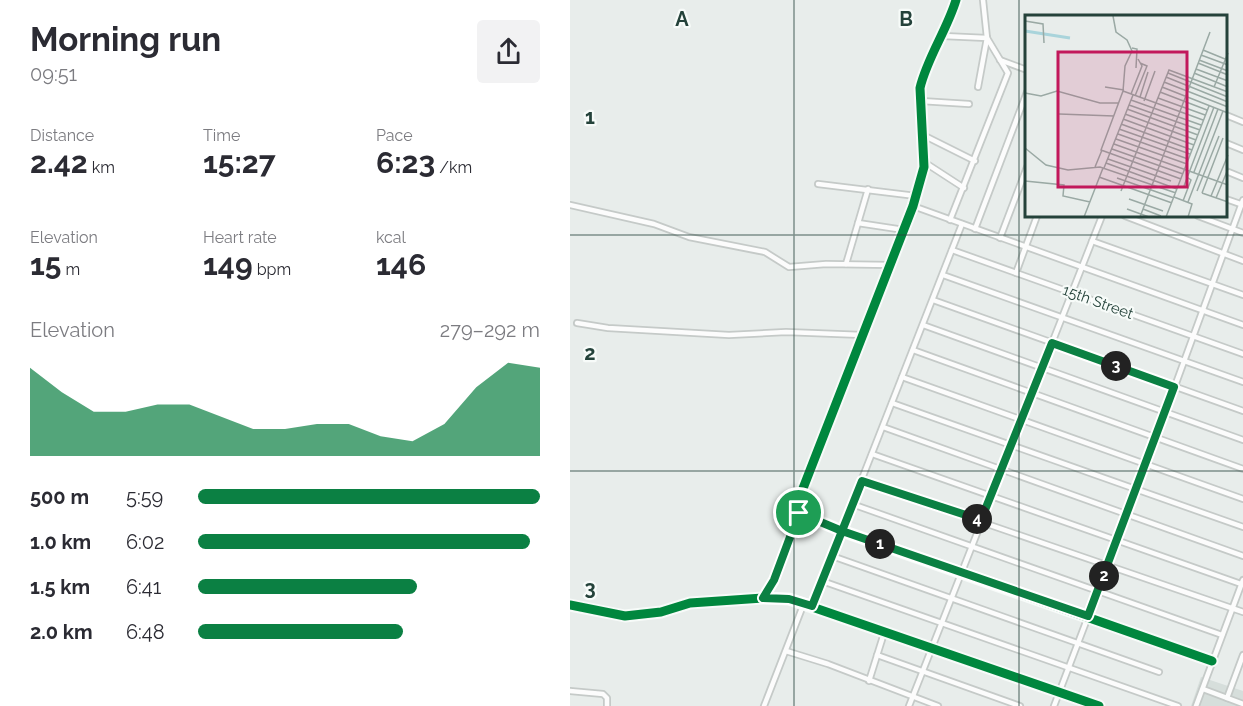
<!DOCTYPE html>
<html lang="en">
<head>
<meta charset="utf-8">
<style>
  body { margin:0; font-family:Raleway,sans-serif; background:#f2f2f3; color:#2b2b33; height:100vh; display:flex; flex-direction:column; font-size:22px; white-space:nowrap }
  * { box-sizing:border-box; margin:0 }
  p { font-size:20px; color:#7c7c81 }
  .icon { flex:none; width:33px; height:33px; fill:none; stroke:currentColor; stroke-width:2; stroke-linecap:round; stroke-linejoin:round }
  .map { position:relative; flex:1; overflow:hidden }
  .drawer { display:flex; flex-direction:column; background:#fff; width:570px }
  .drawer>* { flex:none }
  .pin { position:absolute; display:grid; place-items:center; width:51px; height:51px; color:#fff; margin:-26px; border:3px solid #fff; border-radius:50%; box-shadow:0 2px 6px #0007 }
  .km { position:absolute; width:30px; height:30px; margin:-15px; border-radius:50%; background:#222; color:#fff; font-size:16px; line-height:30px; text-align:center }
  .round { display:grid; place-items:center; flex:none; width:63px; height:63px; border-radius:6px; background:#f2f2f3 }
  .overview { display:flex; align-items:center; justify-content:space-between; height:102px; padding:0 30px }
  h1 { font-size:33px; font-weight:700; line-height:45px }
  .metrics { display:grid; grid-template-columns:repeat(3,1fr); gap:9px; height:102px; padding:6px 30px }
  .metrics div { display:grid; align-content:center }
  .metrics b { font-size:30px; font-weight:700 }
  .metrics small { font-size:16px; font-weight:400 }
  .metrics p { font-size:16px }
  .chart { height:168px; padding:12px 30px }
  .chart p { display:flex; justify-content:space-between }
  .chart svg { width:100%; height:108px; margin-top:6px; fill:#0b8043; opacity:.7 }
  ul { padding:0 30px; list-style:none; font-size:20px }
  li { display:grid; grid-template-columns:96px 72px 1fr; align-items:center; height:45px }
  li i { height:15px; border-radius:8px; background:#0b8043 }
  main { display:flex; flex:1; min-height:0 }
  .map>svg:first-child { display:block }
</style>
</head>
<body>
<main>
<section class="drawer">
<div class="overview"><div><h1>Morning run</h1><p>09:51</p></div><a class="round"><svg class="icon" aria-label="share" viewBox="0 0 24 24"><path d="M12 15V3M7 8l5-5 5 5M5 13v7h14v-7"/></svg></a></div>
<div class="metrics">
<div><p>Distance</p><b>2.42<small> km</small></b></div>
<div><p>Time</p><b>15:27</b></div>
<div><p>Pace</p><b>6:23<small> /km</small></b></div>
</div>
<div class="metrics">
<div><p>Elevation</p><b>15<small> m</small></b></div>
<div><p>Heart rate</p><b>149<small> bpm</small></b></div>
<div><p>kcal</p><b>146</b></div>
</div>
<div class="chart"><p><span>Elevation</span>279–292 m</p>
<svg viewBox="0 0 160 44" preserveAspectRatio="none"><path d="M0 44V8L10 18L20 26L30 26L40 23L50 23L60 28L70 33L80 33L90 31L100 31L110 36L120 38L130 31L140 16L150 6L160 8V44z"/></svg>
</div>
<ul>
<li><b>500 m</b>5:59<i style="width:100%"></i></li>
<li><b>1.0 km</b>6:02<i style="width:97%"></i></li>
<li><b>1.5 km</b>6:41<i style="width:64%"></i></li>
<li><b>2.0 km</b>6:48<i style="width:60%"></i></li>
</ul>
</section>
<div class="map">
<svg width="673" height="706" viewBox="0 0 673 706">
  <rect width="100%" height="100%" fill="#e8edeb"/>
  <!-- built -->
  <polygon fill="#d6dedb" points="631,677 673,691 673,706 621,706"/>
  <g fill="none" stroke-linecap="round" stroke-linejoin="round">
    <!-- minor casing -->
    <g stroke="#c5cac8" stroke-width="8">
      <g id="minor">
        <path d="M386 0C377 30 357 58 350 88L354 167 343 206 225 509 229 513 272 531 642 661"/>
        <polyline points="373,36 417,38"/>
        <polyline points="430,60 457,70"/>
        <polyline points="408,87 417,38"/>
        <polyline points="351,101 399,104"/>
        <polyline points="656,115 673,122"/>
        <polyline points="351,134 405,161"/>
        <polyline points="656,143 673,150"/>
        <polyline points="354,162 394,188"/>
        <polyline points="656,171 673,178"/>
        <polyline points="248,184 346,196"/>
        <polyline points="656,199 673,205"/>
        <polyline points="0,205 84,224 119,237 195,252 219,267 256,264 321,265"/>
        <polyline points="343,206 673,325"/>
        <polyline points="555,216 673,261"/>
        <polyline points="628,216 673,233"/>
        <polyline points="380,220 438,73 417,38 413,0"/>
        <polyline points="288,223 334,230"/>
        <polyline points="405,229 457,92"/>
        <polyline points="430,238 457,167"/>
        <polyline points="522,241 673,295"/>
        <polyline points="382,250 673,354"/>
        <polyline points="276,264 298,189"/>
        <polyline points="446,273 467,216"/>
        <polyline points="373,275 673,382"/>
        <polyline points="363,300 673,411"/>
        <polyline points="7,323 38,328 159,335 216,332 293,335"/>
        <polyline points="353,325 673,440"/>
        <polyline points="343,350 673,469"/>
        <polyline points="332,377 673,499"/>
        <polyline points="322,403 673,527"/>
        <polyline points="313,427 673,556"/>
        <polyline points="302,454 671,584"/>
        <polyline points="292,481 673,612"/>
        <polyline points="282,504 652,635"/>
        <polyline points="262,556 589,672"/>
        <polyline points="252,581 608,706"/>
        <polyline points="193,598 203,580 229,513"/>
        <polyline points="0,605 55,616 91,612 120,603 193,598 219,599 529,706"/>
        <polyline points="242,606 392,224"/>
        <polyline points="216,651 258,664 368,706"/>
        <polyline points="307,655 450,706"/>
        <polyline points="299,681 315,630"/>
        <polyline points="633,689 673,704"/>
        <polyline points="0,691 33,694 37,698 37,706"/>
        <polyline points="657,698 673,655"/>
        <polyline points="194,706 234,603"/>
        <polyline points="339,706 532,216"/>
        <polyline points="484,706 586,438 673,200"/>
        <polyline points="626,706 673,580"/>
      </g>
    </g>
    <!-- minor -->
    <use href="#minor" stroke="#fcfcfc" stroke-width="4.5"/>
    <!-- cycleway casing -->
    <g stroke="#f7fbf9" stroke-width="13">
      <g id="cycleway">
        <path d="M386 0C377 30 357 58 350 88L354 167 343 206 225 509 229 513 272 531 642 661"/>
        <polyline points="0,605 55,616 91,612 120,603 193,598 219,599 529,706"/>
      </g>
    </g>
    <!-- cycleway -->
    <use href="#cycleway" stroke="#00873e" stroke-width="9"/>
  </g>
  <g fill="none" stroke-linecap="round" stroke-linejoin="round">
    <!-- route casing -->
    <g stroke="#fff" stroke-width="12">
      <polyline id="route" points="229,513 204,580 193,598 219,599 242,606 272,531 518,616 604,387 482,343 411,520 292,481 272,531 229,513"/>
    </g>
    <!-- route -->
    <use href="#route" stroke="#0b8043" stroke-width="8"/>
  </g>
  <!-- grid -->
  <path fill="none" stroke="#24423a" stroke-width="1.5" stroke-opacity="0.55" d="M224 0V706M449 0V706M0 235H673M0 471H673"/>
  <g text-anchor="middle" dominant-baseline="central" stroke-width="4.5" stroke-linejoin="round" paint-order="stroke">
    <!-- street labels -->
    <g font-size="15" fill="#24423a" stroke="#f7fbf9">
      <text transform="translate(528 302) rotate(20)">15th Street</text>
    </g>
  </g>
  <!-- overview -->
  <g transform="translate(455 15)">
    <rect width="202" height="202" fill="#e8edeb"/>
    <path fill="none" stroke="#a9d4db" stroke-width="3" d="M0 16 45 23"/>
    <path fill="none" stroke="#9aa9a4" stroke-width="1.5" d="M88 1 91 17 102 25 107 36 100 51 98 76 76 135 156 164M0 6 18 9 19 28M107 33 112 34 111 53M178 35 200 44M176 40 203 50M174 45 203 56M173 48 203 60M171 54 203 66M143 58 203 82M169 58 203 72M141 62 203 87M139 67 203 92M80 72 99 75M137 72 203 98M189 72 203 38M98 76 178 105M135 77 182 95M0 78 16 81 32 76 75 88H94M106 79 117 51 113 44M110 81 122 51 115 48M115 82 123 57M133 83 180 100M106 85 176 110M119 86 130 56M104 90 175 115M102 94 173 120M34 99 89 101M100 99 171 125M98 104 169 130M96 109 167 135M94 114 165 139M93 119 163 144M91 124 162 149M89 129 203 170M0 133 21 150 43 155 75 152 151 178M87 134 158 159M83 144 146 166M81 148 152 174M70 152 77 135M79 153 108 80M169 157 193 94M74 162 147 188M92 163 149 183M0 166 39 170 38 181 65 187M159 171 189 92M96 176 144 55 203 77M172 176 194 121M177 178 198 123M177 178 203 187M186 181 203 140M149 182 167 189 163 202M191 183 203 154M104 184 138 196M158 186 166 165 162 162M163 187 198 96M102 194 124 202M118 194 136 201M59 202 78 153M115 202 185 17M141 202 184 91"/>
    <path fill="#c2185b" fill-opacity="0.15" stroke="#c2185b" stroke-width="3" d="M33 37H162V172H33Z"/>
    <rect width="202" height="202" fill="none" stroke="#24423a" stroke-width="3"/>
  </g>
  <g font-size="20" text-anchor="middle" font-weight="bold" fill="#24423a" stroke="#f7fbf9" stroke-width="4.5" stroke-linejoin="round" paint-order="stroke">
    <text x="112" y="26">A</text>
    <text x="336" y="26">B</text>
    <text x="20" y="124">1</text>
    <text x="20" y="360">2</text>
    <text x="20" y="595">3</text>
  </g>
</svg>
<div class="pin" style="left:229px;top:513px;background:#1e9e55"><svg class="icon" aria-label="arrive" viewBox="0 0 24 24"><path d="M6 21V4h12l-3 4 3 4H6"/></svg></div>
<b class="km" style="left:310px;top:544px">1</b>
<b class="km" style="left:534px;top:576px">2</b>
<b class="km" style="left:546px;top:366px">3</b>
<b class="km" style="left:407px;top:519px">4</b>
</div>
</main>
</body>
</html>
